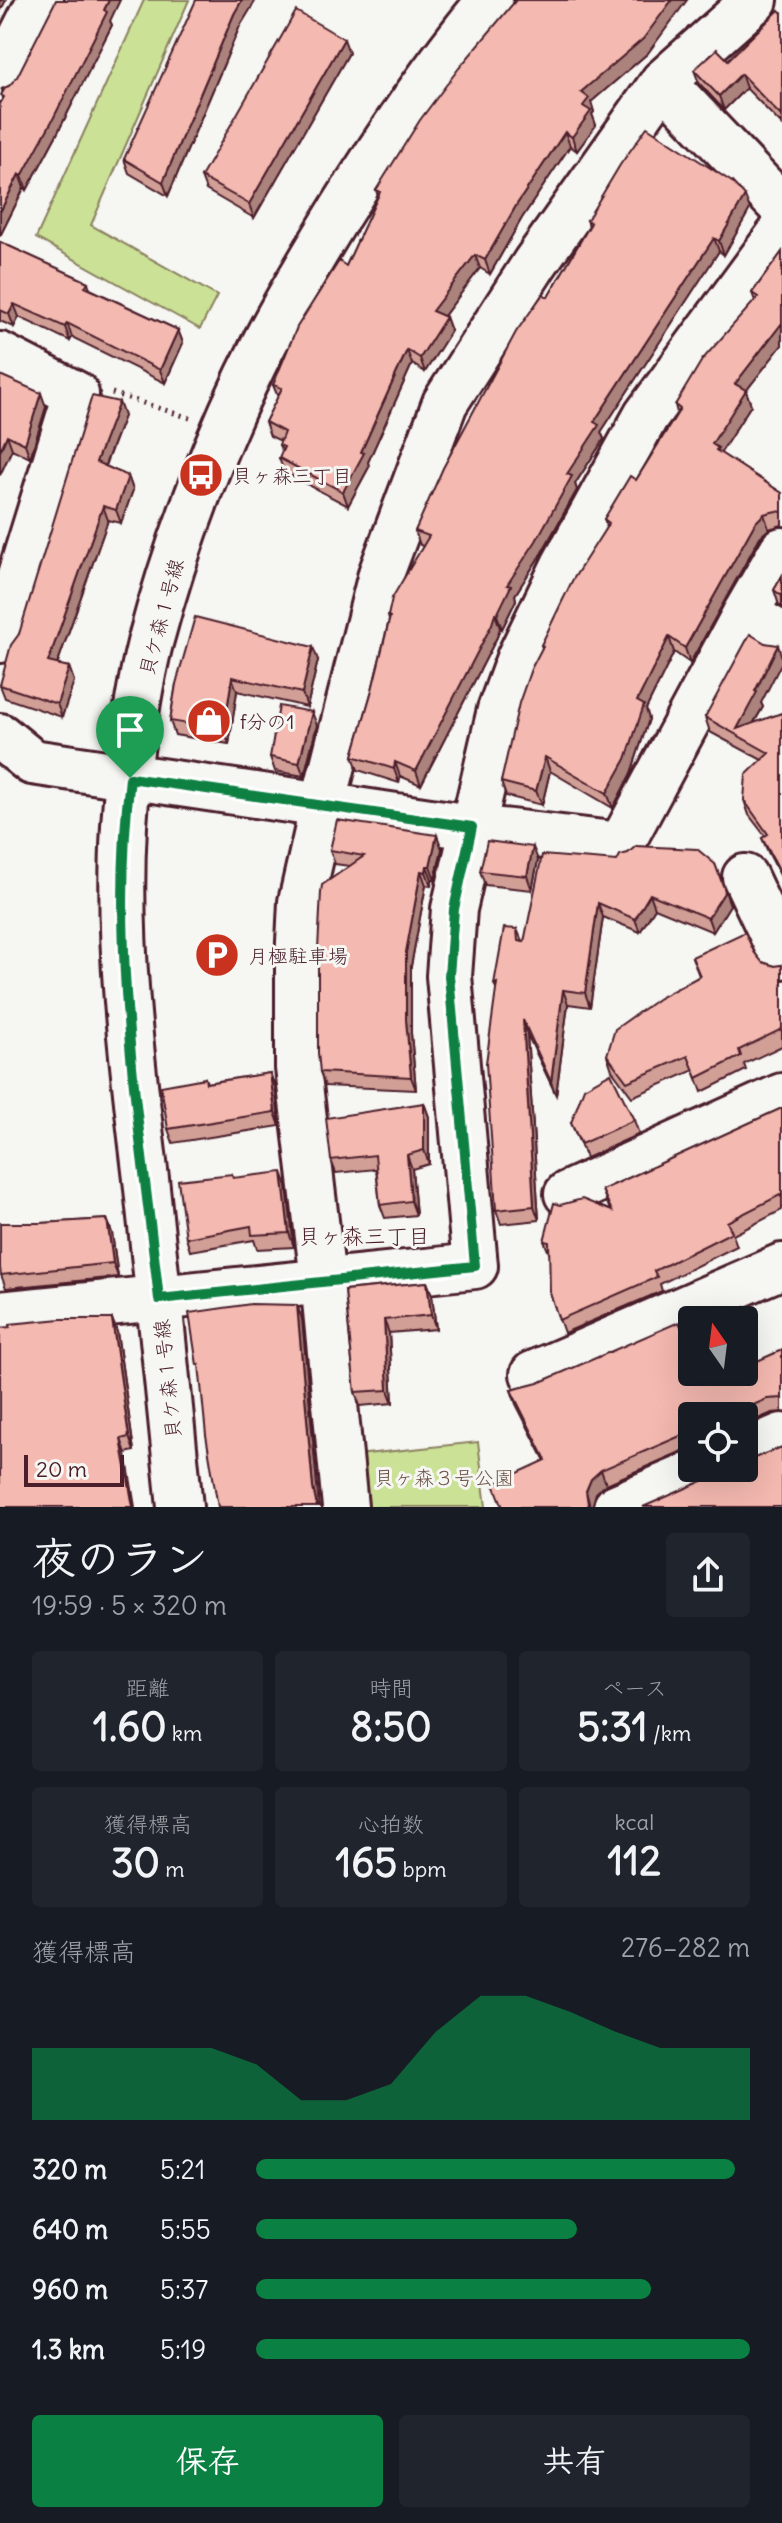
<!DOCTYPE html>
<html lang="ja">
<head>
<meta charset="utf-8">
<style>
  body { margin:0; font-family:Delius,"Klee One",sans-serif; background:#20242c; color:#f1f3f6; height:100vh; display:flex; flex-direction:column; font-size:30px; white-space:nowrap }
  * { box-sizing:border-box; margin:0 }
  p { font-size:26px; color:#9ea1a6 }
  .icon { flex:none; width:44px; height:44px; fill:none; stroke:currentColor; stroke-width:2; stroke-linecap:round; stroke-linejoin:round }
  .map { position:relative; height:1507px; overflow:hidden }
  .sheet { display:flex; flex-direction:column; background:#171b24; flex:1 }
  .sheet>* { flex:none }
  .needle { width:52px; rotate:346deg }
  .controls { position:absolute; left:678px; top:1306px; display:grid; gap:16px }
  .controls a { display:grid; place-items:center; width:80px; height:80px; border-radius:8px; background:#171b24; box-shadow:0 8px 32px #0002; font-size:40px }
  .scale { position:absolute; left:24px; bottom:20px; width:100px; box-sizing:border-box; padding-left:8px; border:4px solid #4a1f2b; border-top:0; font-size:22px; line-height:28px; white-space:nowrap; color:#4a1f2b; -webkit-text-stroke:6px #f6f6f2; paint-order:stroke }
  .pin { position:absolute; display:grid; place-items:center; width:68px; height:68px; color:#fff; margin:-82px -34px; border-radius:50% 50% 50% 0; rotate:-45deg; box-shadow:0 0 8px #0007 }
  .pin .icon { rotate:45deg }
  .round { display:grid; place-items:center; flex:none; width:84px; height:84px; border-radius:8px; background:#20242c }
  .headline { display:flex; align-items:center; justify-content:space-between; height:136px; padding:0 32px }
  h1 { font-size:44px; font-weight:800; line-height:60px }
  .figures { display:grid; grid-template-columns:repeat(3,1fr); gap:12px; height:136px; padding:8px 32px }
  .figures div { display:grid; align-content:center; border-radius:8px; background:#20242c; text-align:center }
  .figures b { font-size:40px; font-weight:800 }
  .figures small { font-size:22px; font-weight:400 }
  .figures p { font-size:22px }
  .chart { height:224px; padding:16px 32px }
  .chart p { display:flex; justify-content:space-between }
  .chart svg { width:100%; height:144px; margin-top:8px; fill:#0b8043; opacity:.7 }
  .button { display:flex; gap:16px; margin-top:auto; padding:16px 32px }
  .button a { flex:1; height:92px; border-radius:8px; background:#0b8043; color:#fff; font-size:32px; font-weight:800; line-height:92px; text-align:center }
  .button a+a { background:#20242c; color:#f1f3f6 }
  ul { padding:0 32px; list-style:none; font-size:26px }
  li { display:grid; grid-template-columns:128px 96px 1fr; align-items:center; height:60px }
  li i { height:20px; border-radius:10px; background:#0b8043 }
  .map>svg:first-child { display:block }
</style>
</head>
<body>
<div class="map">
<svg width="782" height="1507" viewBox="0 0 782 1507">
  <rect width="100%" height="100%" fill="#f6f6f2"/>
  <filter id="ink" filterUnits="userSpaceOnUse"><feTurbulence type="fractalNoise" baseFrequency=".0125" numOctaves="2"/><feDisplacementMap in="SourceGraphic" scale="16" xChannelSelector="R" yChannelSelector="G"/><feConvolveMatrix kernelMatrix="1 2 1 2 8 2 1 2 1" color-interpolation-filters="sRGB"/></filter>
  <g filter="url(#ink)">
    <!-- green -->
    <g fill="#cae196" stroke="#8a8060" stroke-width="2">
      <polygon points="144,0 189,0 91,225 217,296 200,329 36,238"/>
      <polygon points="478,1442 486,1507 362,1507 357,1455"/>
    </g>
    <g fill="none" stroke-linecap="round" stroke-linejoin="round">
      <!-- minor casing -->
      <g stroke="#4a1f2b" stroke-width="50">
        <g id="minor">
          <polyline points="0,79 40,0"/>
          <polyline points="663,82 782,207"/>
          <polyline points="0,355 76,394 0,640"/>
          <polyline points="745,614 782,635"/>
          <polyline points="0,736 32,762 484,829 621,845 745,614 782,550"/>
          <polyline points="745,877 782,956"/>
          <polyline points="567,1194 782,1096"/>
          <polyline points="0,1314 475,1266 449,976 454,909 500,710 519,658 564,565 646,416 782,231"/>
          <polyline points="533,1374 782,1266"/>
          <polyline points="744,1452 782,1436"/>
          <path d="M180 1507C169 1398 158 1288 146 1179 132 1062 117 944 124 826 128 768 136 699 150 643 176 544 218 433 265 342 287 300 312 258 337 217 384 141 433 68 490 0"/>
          <polyline points="345,1507 323,1280 298,1068 298,962 301,902 323,805 381,574 445,403 535,263 663,82 755,0"/>
          <polyline points="616,1507 707,1468"/>
        </g>
      </g>
      <!-- path -->
      <polyline stroke="#4a1f2b" stroke-width="5" stroke-dasharray="2 6" stroke-linecap="butt" points="112,393 190,418"/>
      <!-- minor -->
      <use href="#minor" stroke="#f6f6f2" stroke-width="44"/>
    </g>
    <!-- wall -->
    <g fill="#d29f97" stroke="#4a1f2b" stroke-width="2">
      <polygon points="782,13 782,125 746,88 724,110 699,83 694,70 728,60"/>
      <polygon points="110,21 112,25 57,134 27,190 24,188 0,236 0,104 3,99 2,89 9,86"/>
      <polygon points="239,28 168,196 129,173 124,159"/>
      <polygon points="349,53 254,218 206,190 201,177"/>
      <polygon points="648,53 591,102 594,112 592,114 596,125 577,151 570,146 522,218 490,274 480,268 444,316 446,317 451,331 425,372 412,364 368,462 369,467 348,506 284,472 279,458 282,451 279,445 281,441 270,436 265,422 278,397 273,385 346,266 378,197 376,190"/>
      <polygon points="750,209 724,255 719,251 601,432 604,439 575,484 577,490 541,554 515,595 516,600 502,629 500,628 497,637 421,785 400,776 399,783 358,770 353,756 372,690 389,620 388,616 423,546 420,545 415,531 589,226 587,220"/>
      <polygon points="0,242 88,282 90,289 178,330 183,343 165,383 72,337 70,341 19,317 14,327 0,321"/>
      <polygon points="782,252 782,345 746,391 751,405 720,453 782,493 782,525 769,529 760,537 690,663 674,652 646,709 649,719 631,773 613,808 550,771 542,805 506,796 501,782 542,648 541,645 607,526 604,519 636,480 677,413 675,405 755,301 752,293"/>
      <polygon points="0,375 46,407 30,458 12,449 0,475"/>
      <polygon points="124,416 105,466 128,476 133,490 121,523 108,520 57,665 69,667 74,681 62,717 5,698 0,685 19,634"/>
      <polygon points="782,576 782,607 779,605 774,590"/>
      <polygon points="318,660 307,707 237,691 229,744 175,735 170,721 176,684"/>
      <polygon points="761,703 763,707 754,723 782,713 782,879 768,852 762,838 765,836 749,815 744,800 762,760 710,732 705,717"/>
      <polygon points="317,725 304,776 275,771 270,757"/>
      <polygon points="442,849 435,880 432,879 431,886 426,885 411,966 411,1033 416,1090 325,1086 320,1072 350,866 335,864 330,850"/>
      <polygon points="538,860 532,890 485,885 480,871"/>
      <polygon points="617,861 715,864 730,905 713,932 655,908 640,932 603,917 590,1007 568,1004 556,1095 527,1034 539,1220 501,1224 496,1210 496,988 494,984 517,929 522,941 524,942"/>
      <polygon points="754,952 762,962 775,966 782,965 782,1046 744,1064 746,1070 702,1092 694,1070 632,1097 612,1070 607,1055 699,976 692,957"/>
      <polygon points="270,1073 275,1087 280,1126 173,1143 168,1129 205,1078 207,1083"/>
      <polygon points="424,1103 429,1117 429,1164 412,1169 416,1215 385,1218 380,1205 376,1169 336,1173 331,1160"/>
      <polygon points="782,1108 782,1210 733,1235 737,1246 660,1284 662,1291 564,1333 550,1293 550,1255 544,1241 560,1205 610,1210 602,1190"/>
      <polygon points="634,1120 639,1134 586,1158 571,1123"/>
      <polygon points="232,1174 234,1178 287,1186 294,1247 257,1249 254,1240 190,1251 186,1238"/>
      <polygon points="107,1219 112,1233 118,1277 6,1288 1,1275 42,1223"/>
      <polygon points="427,1282 432,1295 436,1329 389,1333 393,1403 360,1406 355,1392 345,1290"/>
      <polygon points="112,1319 117,1332 134,1451 126,1453 0,1507"/>
      <polygon points="782,1350 782,1412 772,1413 744,1425 744,1416 692,1416 692,1447 606,1484 596,1493 591,1505 545,1461 516,1404 511,1390 708,1383"/>
    </g>
    <!-- shaded-wall -->
    <g fill="#ab827b" stroke="#4a1f2b" stroke-width="2">
      <polygon points="0,0 6,0 0,12"/>
      <polygon points="109,0 120,0 110,21 112,25 57,134 27,190 22,176"/>
      <polygon points="242,0 256,0 239,28 168,196 163,182 234,14"/>
      <polygon points="672,0 687,0 648,53 591,102 594,112 592,114 596,125 577,151 572,137 583,106 581,92"/>
      <polygon points="344,39 349,53 254,218 249,204"/>
      <polygon points="741,74 746,88 724,110 719,96"/>
      <polygon points="565,132 570,146 522,218 490,274 485,260 517,204"/>
      <polygon points="19,174 24,188 0,236 0,212"/>
      <polygon points="745,196 750,209 724,255 719,241"/>
      <polygon points="714,238 719,251 601,432 604,439 575,484 577,490 541,554 515,595 516,600 502,629 497,615 507,585 594,422"/>
      <polygon points="475,255 480,268 437,325 432,311"/>
      <polygon points="14,304 19,317 14,327 9,314"/>
      <polygon points="446,317 451,331 425,372 420,358"/>
      <polygon points="67,323 72,337 70,341 65,327"/>
      <polygon points="782,323 782,345 746,391 751,405 720,454 712,444 735,384"/>
      <polygon points="178,330 183,343 165,383 160,370"/>
      <polygon points="407,350 412,364 368,462 369,467 348,506 343,492"/>
      <polygon points="41,393 46,407 30,458 25,444"/>
      <polygon points="119,402 124,416 101,475 96,462"/>
      <polygon points="7,435 12,449 0,475 0,451"/>
      <polygon points="128,476 133,490 121,523 116,510"/>
      <polygon points="103,506 108,520 53,676 48,662"/>
      <polygon points="764,514 769,529 760,537 690,663 685,648 755,523"/>
      <polygon points="495,614 500,628 497,637 421,785 416,771"/>
      <polygon points="669,637 674,652 646,709 649,719 631,773 613,808 607,793 637,701"/>
      <polygon points="778,645 782,658 782,662 761,703 763,707 744,739 737,729"/>
      <polygon points="313,647 318,660 307,707 302,693"/>
      <polygon points="69,667 74,681 62,717 57,704"/>
      <polygon points="232,677 237,691 229,744 224,730"/>
      <polygon points="312,712 317,725 304,776 299,763"/>
      <polygon points="545,757 550,771 542,805 536,791"/>
      <polygon points="395,762 400,776 399,783 394,769"/>
      <polygon points="437,835 442,849 435,880 430,866"/>
      <polygon points="533,847 538,860 532,890 527,876"/>
      <polygon points="427,866 432,879 431,886 426,872"/>
      <polygon points="421,871 426,885 411,966 411,1033 416,1090 411,1077 406,1020 406,952"/>
      <polygon points="725,891 730,905 713,932 708,918"/>
      <polygon points="650,894 655,908 640,932 635,919"/>
      <polygon points="598,903 603,917 590,1007 585,993"/>
      <polygon points="563,990 568,1004 556,1095 551,1082"/>
      <polygon points="523,1020 527,1034 539,1220 534,1206"/>
      <polygon points="270,1073 275,1087 280,1126 275,1112"/>
      <polygon points="424,1103 429,1117 429,1164 424,1150"/>
      <polygon points="407,1155 412,1169 416,1215 411,1201"/>
      <polygon points="282,1172 287,1186 294,1247 289,1233"/>
      <polygon points="107,1219 112,1233 118,1277 113,1263"/>
      <polygon points="427,1282 432,1295 436,1329 431,1315"/>
      <polygon points="297,1305 302,1319 319,1507 317,1507 313,1488"/>
      <polygon points="112,1319 117,1332 134,1451 129,1437"/>
      <polygon points="384,1320 389,1333 393,1403 388,1390"/>
      <polygon points="121,1439 126,1453 135,1507 133,1507"/>
      <polygon points="601,1470 606,1484 596,1493 592,1507 590,1507 586,1491 591,1479"/>
    </g>
    <!-- building -->
    <g fill="#f4b9b0" stroke="#4a1f2b" stroke-width="2">
      <polygon points="56,0 109,0 104,10 107,12 52,121 22,176 19,174 0,212 0,104 4,97 1,95 4,90 2,89 9,86 17,77"/>
      <polygon points="196,0 242,0 234,14 163,182 124,159"/>
      <polygon points="516,0 672,0 643,39 581,92 589,98 583,106 591,111 572,137 565,132 517,204 485,260 475,255 432,311 446,317 420,358 407,350 361,452 364,453 343,492 279,458 284,447 279,445 284,432 265,422 282,388 273,385 297,327 339,261 346,266 380,192 376,190 420,120 459,68"/>
      <polygon points="779,10 782,13 782,117 741,74 719,96 694,70 717,49 728,60"/>
      <polygon points="296,11 344,39 249,204 201,177"/>
      <polygon points="647,127 732,182 745,196 719,241 714,238 594,422 599,425 567,474 572,476 536,541 507,585 511,586 497,615 495,614 492,624 416,771 395,762 394,769 353,756 372,690 390,617 388,616 392,598 429,536 415,531 443,468 516,332 543,294 548,297 591,223 587,220 620,165"/>
      <polygon points="0,242 88,282 85,287 178,330 160,370 67,323 65,327 14,304 9,314 0,310"/>
      <polygon points="782,252 782,323 735,384 746,390 712,444 718,448 716,450 782,493 782,512 776,511 764,514 755,523 685,648 669,637 637,701 644,705 626,759 607,793 545,757 536,791 501,782 519,703 531,669 543,646 541,645 572,581 609,523 604,519 630,476 636,480 680,409 675,405 702,360 758,297 752,293"/>
      <polygon points="0,375 41,393 25,444 7,435 0,451"/>
      <polygon points="92,396 119,402 96,462 128,476 116,510 103,506 48,662 69,667 57,704 0,685 11,645 19,634"/>
      <polygon points="782,576 782,596 774,590"/>
      <polygon points="195,617 313,647 302,693 232,677 224,730 170,721 176,684"/>
      <polygon points="750,634 765,643 778,645 755,691 757,692 737,729 782,713 782,875 762,838 768,834 744,800 746,775 769,753 705,717"/>
      <polygon points="279,706 312,712 299,763 270,757"/>
      <polygon points="337,820 437,835 430,866 427,866 426,872 421,871 406,952 406,1020 411,1077 320,1072 318,1053 318,949 321,892 322,885 364,856 330,850"/>
      <polygon points="487,841 533,847 527,876 480,871"/>
      <polygon points="636,846 697,849 715,864 725,891 708,918 650,894 635,919 598,903 585,993 563,990 551,1082 523,1020 534,1206 496,1210 486,1063 497,983 494,984 504,928 517,929 518,941 524,942 542,855 617,861 620,855 628,853"/>
      <polygon points="745,932 754,952 762,962 775,966 782,965 782,1029 739,1050 741,1056 697,1078 688,1056 627,1082 607,1055 615,1029 659,998 700,976 692,957"/>
      <polygon points="270,1073 275,1112 168,1129 161,1086 205,1078 206,1083"/>
      <polygon points="611,1073 634,1120 581,1144 571,1123 584,1088"/>
      <polygon points="424,1103 424,1150 407,1155 411,1201 380,1205 375,1155 331,1160 326,1118"/>
      <polygon points="782,1108 782,1198 780,1195 727,1222 732,1232 654,1271 657,1277 559,1320 550,1293 549,1242 544,1241 554,1203 560,1205 582,1199 612,1211 602,1190"/>
      <polygon points="282,1172 289,1233 252,1235 251,1226 186,1238 178,1180 232,1174 233,1178"/>
      <polygon points="107,1219 113,1263 1,1275 0,1268 0,1223 42,1223"/>
      <polygon points="427,1282 431,1315 384,1320 388,1390 355,1392 345,1290"/>
      <polygon points="251,1304 297,1305 313,1488 317,1507 218,1507 206,1435 199,1365 197,1365 189,1313"/>
      <polygon points="61,1319 112,1319 129,1437 121,1439 133,1507 0,1507 0,1328 10,1327 10,1324"/>
      <polygon points="679,1322 692,1349 692,1372 703,1372 708,1383 733,1372 744,1372 744,1367 782,1350 782,1398 767,1399 728,1416 692,1416 692,1431 601,1470 591,1479 586,1491 588,1504 591,1507 503,1507 494,1484 546,1460 511,1390 538,1383"/>
      <polygon points="782,1447 782,1507 643,1507 712,1477 722,1468 744,1468 744,1462"/>
    </g>
  </g>
  <g fill="none" stroke-linecap="round" stroke-linejoin="round" filter="url(#ink)">
    <!-- route casing -->
    <g stroke="#fff" stroke-width="16">
      <path id="route" d="M130 778 472 827 454 909 449 976 475 1266 159 1299C140 1127 109 951 130 778Z"/>
    </g>
    <!-- route -->
    <use href="#route" stroke="#0b8043" stroke-width="10"/>
  </g>
  <!-- icons -->
  <defs>
    <g id="bus-disc" transform="scale(2.3)"><circle r="9.5" fill="#c8321e" stroke="#f6f6f2"/><path d="M-5-6H5V4H4V6H2V4H-2V6H-4V4H-5ZM-3.5-4V0h7V-4ZM-3.5 1.2v1.5H-2V1.2ZM2 1.2v1.5H3.5V1.2Z" fill="#fff"/></g>
    <g id="shop-disc" transform="scale(2.3)"><circle r="9.5" fill="#c8321e" stroke="#f6f6f2"/><path d="M-5-2.5h2.3a2.7 3.5 0 0 1 5.4 0H5L5.5 6h-11ZM-1.5-2.5h3a1.5 2.3 0 0 0-3 0Z" fill="#fff"/></g>
    <g id="parking-disc" transform="scale(2.3)"><circle r="9.5" fill="#c8321e" stroke="#f6f6f2"/><path d="M-3.5-5.5H1a3.5 3.5 0 0 1 0 7H-1V5.5H-3.5ZM-1-3.4V-.6H.8a1.4 1.4 0 0 0 0-2.8Z" fill="#fff"/></g>
  </defs>
  <g fill-rule="evenodd">
    <use href="#bus-disc" x="201" y="475"/>
    <use href="#shop-disc" x="209" y="721"/>
    <use href="#parking-disc" x="217" y="955"/>
  </g>
  <g text-anchor="middle" dominant-baseline="central" stroke-width="6" stroke-linejoin="round" paint-order="stroke">
    <!-- poi labels -->
    <g font-size="20" fill="#4a1f2b" stroke="#f6f6f2" text-anchor="start">
      <text x="232" y="475">貝ヶ森三丁目</text>
      <text x="240" y="721">f分の1</text>
      <text x="248" y="955">月極駐車場</text>
    </g>
    <!-- street labels -->
    <g font-size="20" fill="#4a1f2b" stroke="#f6f6f2">
      <text transform="translate(161 617) rotate(-75)">貝ケ森１号線</text>
      <text transform="translate(167 1379) rotate(-96)">貝ケ森１号線</text>
    </g>
    <!-- park labels -->
    <g font-size="20" fill="#6a5046" stroke="#f6f6f2">
      <text x="444" y="1477">貝ヶ森３号公園</text>
    </g>
    <!-- neighbourhood labels -->
    <g font-size="22" fill="#4a1f2b" stroke="#f6f6f2">
      <text x="364" y="1236">貝ヶ森三丁目</text>
    </g>
  </g>
</svg>
<div class="controls">
<a><svg class="needle" viewBox="-14 -14 28 28"><path d="M0-13l5 13h-10z" fill="#e53935"/><path d="M0 13l5-13h-10z" fill="#9ea1a6"/></svg></a>
<a><svg class="icon" aria-label="locate" viewBox="0 0 24 24"><circle cx="12" cy="12" r="6"/><path d="M12 2v4M12 18v4M2 12h4M18 12h4"/></svg></a>
</div>
<div class="scale">20 m</div>
<div class="pin" style="left:130px;top:778px;background:#1e9e55"><svg class="icon" aria-label="arrive" viewBox="0 0 24 24"><path d="M6 21V4h12l-3 4 3 4H6"/></svg></div>
</div>
<section class="sheet">
<div class="headline"><div><h1>夜のラン</h1><p>19:59 · 5 × 320 m</p></div><a class="round"><svg class="icon" aria-label="share" viewBox="0 0 24 24"><path d="M12 15V3M7 8l5-5 5 5M5 13v7h14v-7"/></svg></a></div>
<div class="figures">
<div><p>距離</p><b>1.60<small> km</small></b></div>
<div><p>時間</p><b>8:50</b></div>
<div><p>ペース</p><b>5:31<small> /km</small></b></div>
</div>
<div class="figures">
<div><p>獲得標高</p><b>30<small> m</small></b></div>
<div><p>心拍数</p><b>165<small> bpm</small></b></div>
<div><p>kcal</p><b>112</b></div>
</div>
<div class="chart"><p><span>獲得標高</span>276–282 m</p>
<svg viewBox="0 0 160 44" preserveAspectRatio="none"><path d="M0 44V22L10 22L20 22L30 22L40 22L50 27L60 38L70 38L80 33L90 17L100 6L110 6L120 11L130 17L140 22L150 22L160 22V44z"/></svg>
</div>
<ul>
<li><b>320 m</b>5:21<i style="width:97%"></i></li>
<li><b>640 m</b>5:55<i style="width:65%"></i></li>
<li><b>960 m</b>5:37<i style="width:80%"></i></li>
<li><b>1.3 km</b>5:19<i style="width:100%"></i></li>
</ul>
<div class="button"><a>保存</a><a>共有</a></div>
</section>
</body>
</html>
